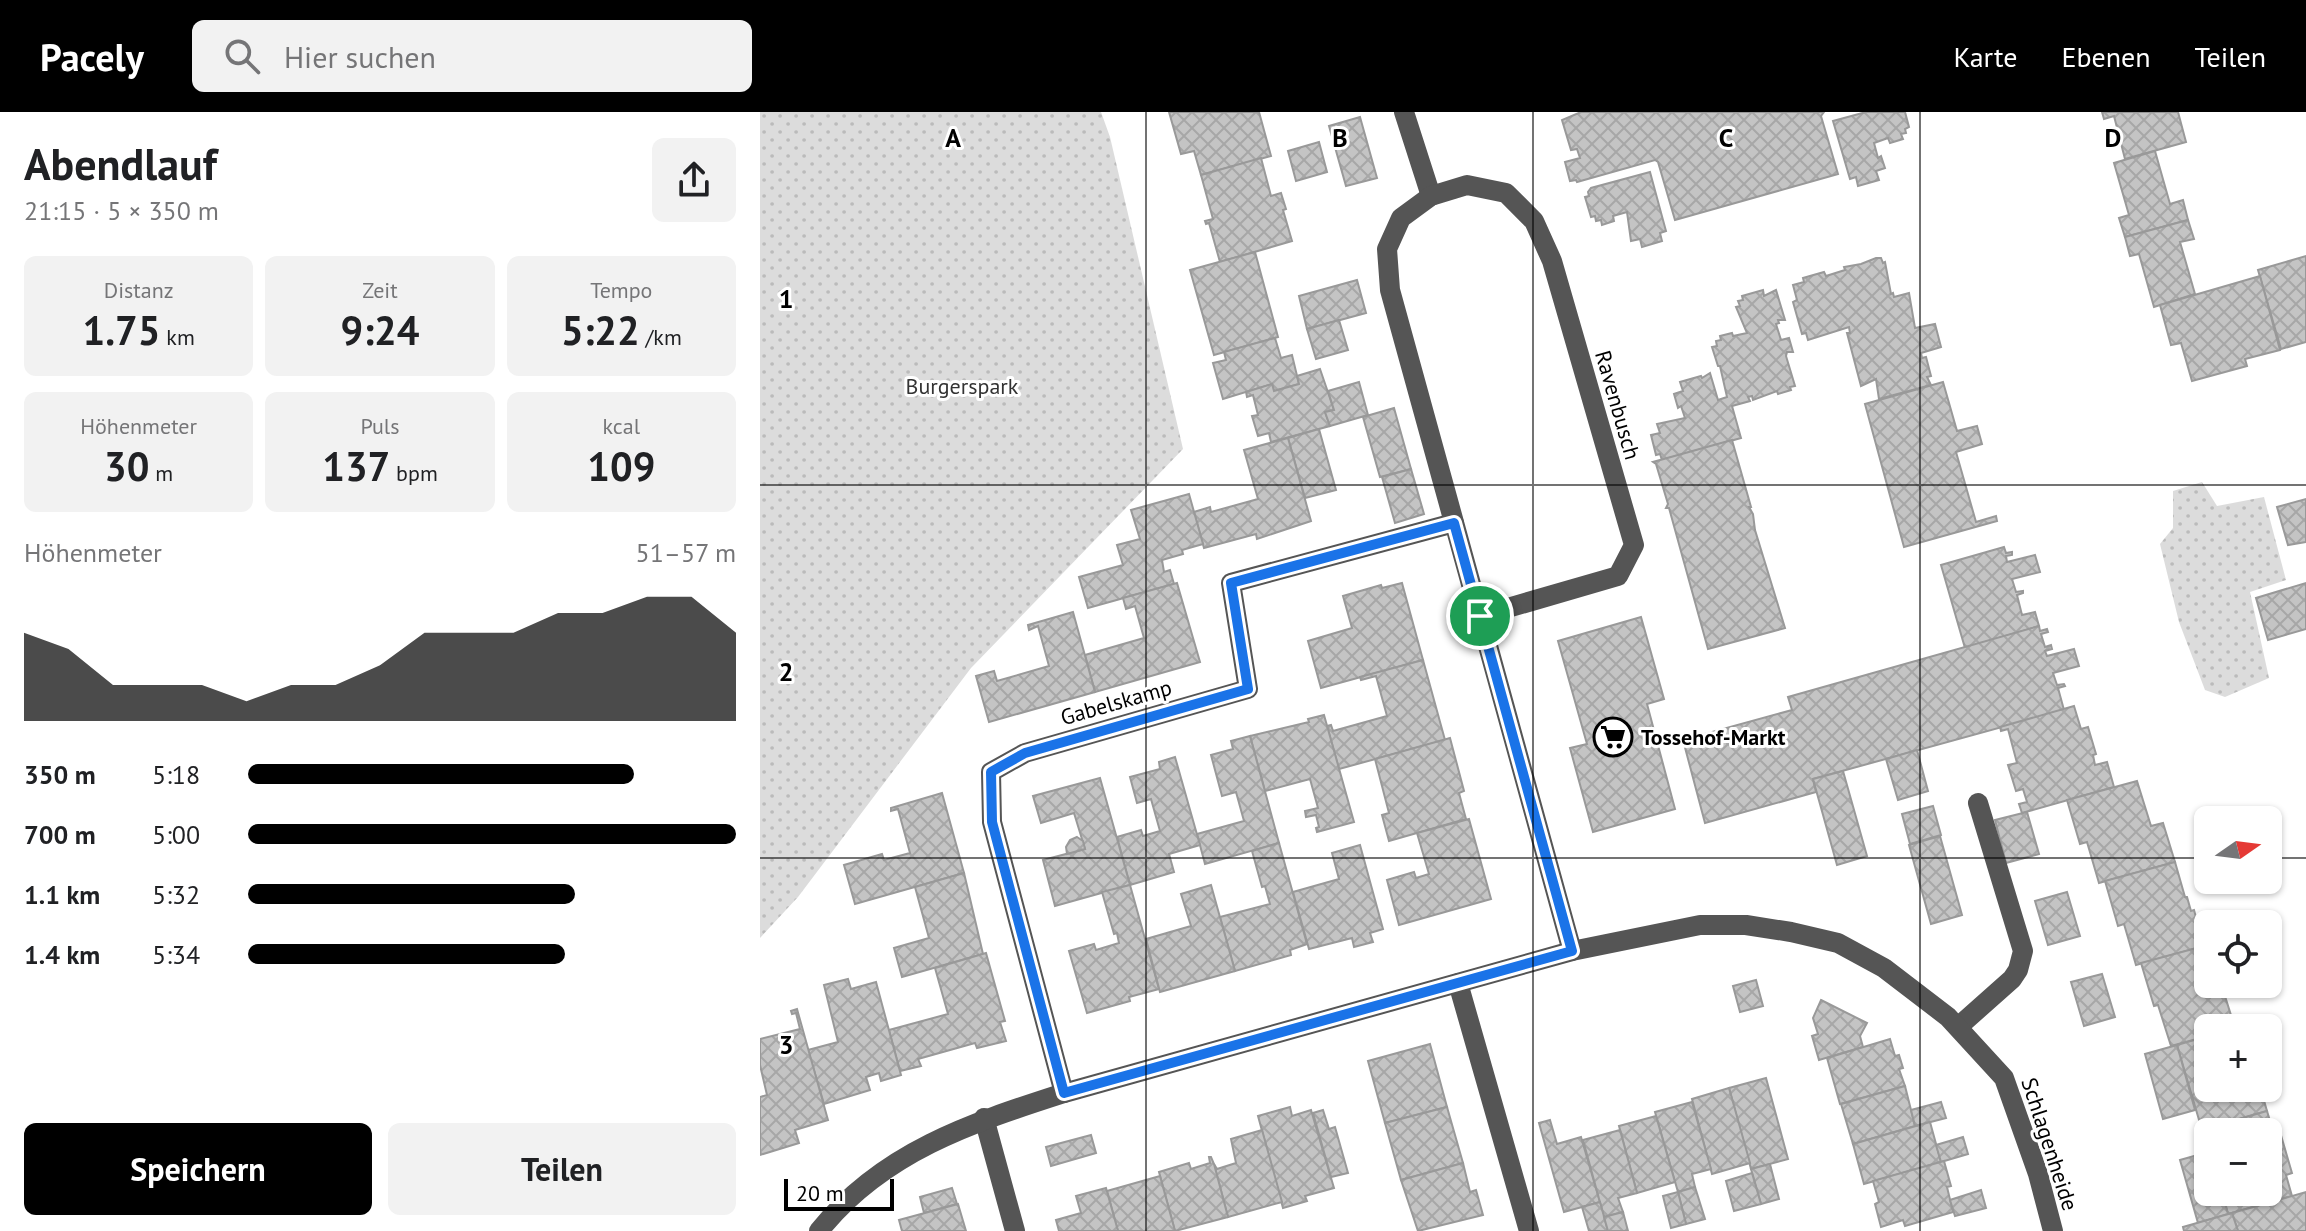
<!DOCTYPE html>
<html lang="de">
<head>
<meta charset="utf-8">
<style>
  body { margin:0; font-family:"PT Sans",sans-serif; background:#f2f2f2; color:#202124; height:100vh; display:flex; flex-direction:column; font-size:30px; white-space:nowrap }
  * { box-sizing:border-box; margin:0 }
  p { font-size:26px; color:#757577 }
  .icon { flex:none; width:44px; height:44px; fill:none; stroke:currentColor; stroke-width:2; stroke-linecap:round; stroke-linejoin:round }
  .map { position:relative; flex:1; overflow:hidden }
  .side { display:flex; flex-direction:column; background:#fff; width:760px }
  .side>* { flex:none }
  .needle { width:52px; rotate:76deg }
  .controls { position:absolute; left:1434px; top:694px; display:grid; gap:16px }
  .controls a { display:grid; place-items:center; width:88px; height:88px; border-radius:12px; background:#fff; box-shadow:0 2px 6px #0004; font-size:40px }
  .scale { position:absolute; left:24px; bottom:20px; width:110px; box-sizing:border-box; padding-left:8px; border:4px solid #000; border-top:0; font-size:22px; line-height:28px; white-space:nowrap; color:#000; -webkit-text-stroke:6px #fff; paint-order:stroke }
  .pin { position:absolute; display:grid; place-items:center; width:68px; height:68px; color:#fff; margin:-34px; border:4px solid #fff; border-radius:50%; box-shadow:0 2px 8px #0007 }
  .round { display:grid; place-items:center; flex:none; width:84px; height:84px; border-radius:12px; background:#f2f2f2 }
  .summary { display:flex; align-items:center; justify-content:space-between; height:136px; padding:0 24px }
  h1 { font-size:44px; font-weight:700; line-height:60px }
  .stats { display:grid; grid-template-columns:repeat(3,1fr); gap:12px; height:136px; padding:8px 24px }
  .stats div { display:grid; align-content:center; border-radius:12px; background:#f2f2f2; text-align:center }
  .stats b { font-size:40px; font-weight:700 }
  .stats small { font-size:22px; font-weight:400 }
  .stats p { font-size:22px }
  .chart { height:224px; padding:16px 24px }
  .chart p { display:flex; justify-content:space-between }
  .chart svg { width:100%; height:144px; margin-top:8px; fill:#000; opacity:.7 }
  .action { display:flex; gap:16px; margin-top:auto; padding:16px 24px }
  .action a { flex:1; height:92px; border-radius:12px; background:#000; color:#fff; font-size:32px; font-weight:700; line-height:92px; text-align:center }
  .action a+a { background:#f2f2f2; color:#202124 }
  ul { padding:0 24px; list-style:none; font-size:26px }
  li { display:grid; grid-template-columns:128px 96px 1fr; align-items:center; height:60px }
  li i { height:20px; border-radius:10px; background:#000 }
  header { display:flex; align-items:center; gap:48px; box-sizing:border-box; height:112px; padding:0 40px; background:#000; color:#fff }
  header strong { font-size:38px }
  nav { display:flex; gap:44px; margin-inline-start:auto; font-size:28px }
  .search { width:560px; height:72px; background:#f2f2f2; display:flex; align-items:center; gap:20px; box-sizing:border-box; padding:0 28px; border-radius:12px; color:#757577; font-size:30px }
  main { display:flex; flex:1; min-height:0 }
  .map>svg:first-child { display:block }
</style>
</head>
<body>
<header>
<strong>Pacely</strong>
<div class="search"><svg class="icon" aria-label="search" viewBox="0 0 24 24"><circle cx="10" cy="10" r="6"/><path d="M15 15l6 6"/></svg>Hier suchen</div>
<nav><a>Karte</a><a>Ebenen</a><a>Teilen</a></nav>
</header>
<main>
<section class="side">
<div class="summary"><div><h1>Abendlauf</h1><p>21:15 · 5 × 350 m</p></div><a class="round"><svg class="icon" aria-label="share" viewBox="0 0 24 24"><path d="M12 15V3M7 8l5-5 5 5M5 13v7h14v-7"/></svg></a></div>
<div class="stats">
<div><p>Distanz</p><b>1.75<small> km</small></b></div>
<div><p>Zeit</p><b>9:24</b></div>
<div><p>Tempo</p><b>5:22<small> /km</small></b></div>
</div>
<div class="stats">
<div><p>Höhenmeter</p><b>30<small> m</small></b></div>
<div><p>Puls</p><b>137<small> bpm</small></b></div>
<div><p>kcal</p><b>109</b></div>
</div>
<div class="chart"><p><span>Höhenmeter</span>51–57 m</p>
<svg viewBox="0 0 160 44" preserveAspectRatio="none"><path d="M0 44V17L10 22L20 33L30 33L40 33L50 38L60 33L70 33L80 27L90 17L100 17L110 17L120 11L130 11L140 6L150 6L160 17V44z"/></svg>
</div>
<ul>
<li><b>350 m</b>5:18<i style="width:79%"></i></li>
<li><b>700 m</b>5:00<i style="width:100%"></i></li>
<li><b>1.1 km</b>5:32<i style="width:67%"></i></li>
<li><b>1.4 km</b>5:34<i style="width:65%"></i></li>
</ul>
<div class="action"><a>Speichern</a><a>Teilen</a></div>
</section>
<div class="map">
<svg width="1546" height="1119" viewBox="0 0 1546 1119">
  <defs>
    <pattern id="park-dots" width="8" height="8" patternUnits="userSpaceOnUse" patternTransform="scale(2)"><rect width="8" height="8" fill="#dcdcdc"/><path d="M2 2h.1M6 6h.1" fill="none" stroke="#bbb" stroke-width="1.8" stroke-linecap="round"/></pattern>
    <pattern id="building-cross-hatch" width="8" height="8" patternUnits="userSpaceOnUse" patternTransform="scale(2)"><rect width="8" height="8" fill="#c4c4c4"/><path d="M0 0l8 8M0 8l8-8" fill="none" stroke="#a7a7a7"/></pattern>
  </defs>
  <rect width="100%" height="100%" fill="#fff"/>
  <!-- park -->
  <g fill="url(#park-dots)">
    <polygon points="0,0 341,0 350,25 423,337 211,556 38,785 0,826"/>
    <polygon points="1442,370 1457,394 1504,385 1526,468 1490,480 1509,566 1465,585 1445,578 1419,510 1400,432 1413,416 1413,379"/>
  </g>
  <!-- building -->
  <g fill="url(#building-cross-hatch)" stroke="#999" stroke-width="2">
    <polygon points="409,0 499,0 511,44 441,63 434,39 421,42"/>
    <polygon points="821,0 1064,0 1061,4 1078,62 915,108 898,50 895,48 817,70 816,68 810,69 805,50 820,46 817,37 811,38 802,8"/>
    <polygon points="1106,0 1145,0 1149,15 1145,17 1146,21 1141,22 1143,27 1130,31 1128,26 1114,31 1118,46 1121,44 1125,56 1116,59 1119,68 1098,74 1096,65 1090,67 1073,9"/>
    <polygon points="1342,0 1418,0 1426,30 1365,47 1354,4 1344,7"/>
    <polygon points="600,5 617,66 586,74 569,14"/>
    <polygon points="559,30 567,60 536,69 528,39"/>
    <polygon points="1395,39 1410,92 1423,88 1428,108 1365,125 1359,106 1369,103 1354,51"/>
    <polygon points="501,46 511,84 521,81 526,97 523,98 532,129 460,150 449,111 446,112 445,109 453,107 441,63"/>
    <polygon points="890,60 906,119 900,121 902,129 882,135 880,127 871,129 867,100 853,104 854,109 842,113 841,108 836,109 835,104 831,105 825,85 829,84 828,80 831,76"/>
    <polygon points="1428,108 1434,127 1420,130 1435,182 1394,195 1379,142 1370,144 1365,125"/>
    <polygon points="495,140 518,225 454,243 430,158"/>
    <polygon points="1546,144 1546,230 1521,237 1498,158"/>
    <polygon points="1116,146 1121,146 1123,151 1125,150 1131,182 1133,181 1134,185 1149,181 1155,216 1175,212 1181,235 1161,241 1162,246 1166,245 1171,264 1167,265 1171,273 1119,287 1116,267 1101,274 1087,221 1090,221 1089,215 1048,228 1046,221 1042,222 1033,190 1037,188 1033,173 1044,170 1043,166 1064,160 1066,164 1085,158 1084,155 1101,152"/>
    <polygon points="1500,164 1520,238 1485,247 1487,254 1432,269 1421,231 1411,233 1400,193"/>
    <polygon points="597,168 606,201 547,217 539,184"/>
    <polygon points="1003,178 1004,184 1016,178 1025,208 1018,208 1019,211 1016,212 1021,228 1029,226 1033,240 1027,240 1026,244 1035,274 1030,275 1031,278 1018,282 1017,279 993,288 992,284 988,285 990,289 972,294 981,326 902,348 900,342 896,343 891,323 900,321 897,312 925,306 921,294 918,296 914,282 923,279 920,270 941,264 942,266 950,261 958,288 967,285 960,254 958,254 952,235 957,234 956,229 961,228 960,224 972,221 973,224 987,221 976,195 980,194 978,189 983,188 982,184"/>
    <polygon points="579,208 588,238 556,247 547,217"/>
    <polygon points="515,226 521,246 532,243 539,272 514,279 512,272 463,287 453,251 466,248 464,240"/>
    <polygon points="560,257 574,298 565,300 570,314 511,330 509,321 498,324 492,304 498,303 493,283 487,285 486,280 512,272 514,279 539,272 537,264"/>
    <polygon points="599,270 608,303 570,314 565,300 574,298 568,279"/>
    <polygon points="1183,270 1197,319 1217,314 1222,332 1196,340 1216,410 1236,404 1237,409 1144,435 1105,292"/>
    <polygon points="634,296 651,357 620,365 603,305"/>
    <polygon points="559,317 576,378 545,386 528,326"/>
    <polygon points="528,326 551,409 497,427 496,422 444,436 434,400 450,395 451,400 498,387 484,338"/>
    <polygon points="972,328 991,395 989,395 993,402 995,418 1025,516 948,537 909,396 906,396 908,392 896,352 893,350"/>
    <polygon points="651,357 664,402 635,411 622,365"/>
    <polygon points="429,382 443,432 422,438 423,442 402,448 404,460 410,458 414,472 328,496 319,465 363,453 357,433 380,427 371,398"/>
    <polygon points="1546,387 1546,430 1528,433 1517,395"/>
    <polygon points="1244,435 1246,441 1252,440 1252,443 1246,444 1247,450 1275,443 1280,460 1252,467 1256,480 1263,479 1263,481 1257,483 1262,503 1275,500 1279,514 1205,536 1181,453"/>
    <polygon points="417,471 440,550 335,580 325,543 384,526 375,494 366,497 363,486"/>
    <polygon points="642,471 663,548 561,576 548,529 592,516 583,484 621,473 622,476"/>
    <polygon points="1546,471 1546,517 1508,528 1496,486"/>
    <polygon points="313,500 335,580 229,610 216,564 234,559 237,569 289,554 278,514 269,518 268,513"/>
    <polygon points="881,505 904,587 887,592 915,697 833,720 810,636 827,632 798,529"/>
    <polygon points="1279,514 1280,519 1287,517 1288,520 1281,522 1285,535 1291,533 1292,537 1285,539 1287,544 1314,537 1319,554 1293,561 1297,573 1304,572 1305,574 1298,576 1304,598 1053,667 1056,680 945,711 923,628 1032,598 1028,585"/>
    <polygon points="663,548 685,628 579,657 567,614 571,613 573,619 627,604 616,564 601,568 600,565"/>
    <polygon points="1314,594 1321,617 1328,615 1336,642 1333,643 1335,653 1347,650 1354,675 1262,701 1259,692 1267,690 1263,677 1256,679 1248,653 1257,651 1248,617 1241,619 1240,615"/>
    <polygon points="564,603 594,710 557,720 556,716 559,715 556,703 546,705 545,699 558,696 550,667 505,679 490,624 549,610 548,607"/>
    <polygon points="490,624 519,731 445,752 437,722 484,709 476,680 462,684 451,643 473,637 471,629"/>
    <polygon points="690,626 704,679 699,681 706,707 629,729 622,703 629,701 615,647"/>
    <polygon points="1157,638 1168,679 1138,688 1126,647"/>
    <polygon points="415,645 440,733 409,742 414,760 370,773 357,725 381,718 383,724 400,719 391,687 377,691 370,665 400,657 399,650"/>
    <polygon points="1083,659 1107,744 1077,753 1053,667"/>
    <polygon points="340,666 370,773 295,794 283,748 325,737 314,701 281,711 273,684"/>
    <polygon points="1377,669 1391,714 1403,711 1415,750 1339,771 1327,730 1320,732 1307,688"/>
    <polygon points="182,681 204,761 95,792 84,753 122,742 124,748 150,741 138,697 131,699 131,696"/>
    <polygon points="1173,694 1181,723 1150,732 1142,702"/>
    <polygon points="1267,700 1279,742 1246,751 1235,708"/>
    <polygon points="709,707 731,787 639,813 627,768 654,760 656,766 669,762 657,721"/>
    <polygon points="1180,724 1202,803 1171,812 1149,733"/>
    <polygon points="317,725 323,729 325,737 307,742 306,735 310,728"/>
    <polygon points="519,731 547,832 530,838 531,843 475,859 460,805 510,792 505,774 502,775 492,739"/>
    <polygon points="600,733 623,817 610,821 613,830 594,835 592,826 549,837 533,780 579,767 572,741"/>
    <polygon points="1415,750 1425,785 1427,785 1431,799 1434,798 1444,834 1376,853 1364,812 1358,814 1345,769"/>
    <polygon points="204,761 223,842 142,865 134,836 169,826 155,775"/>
    <polygon points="370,773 399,877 369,885 370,889 327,901 309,839 334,832 336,838 359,831 357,821 354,822 342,780"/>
    <polygon points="451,773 475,859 400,880 386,827 431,814 421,782"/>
    <polygon points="1307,780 1320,824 1288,833 1275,789"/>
    <polygon points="1444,834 1448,846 1448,872 1459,872 1462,882 1464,881 1475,916 1448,916 1448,924 1411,934 1398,893 1394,894 1381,851"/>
    <polygon points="226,841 245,909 240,910 246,929 217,936 215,931 158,947 161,954 140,959 129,918 188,902 175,856"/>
    <polygon points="1342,862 1355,905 1324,914 1311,870"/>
    <polygon points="88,867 91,877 116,870 141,963 121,969 119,961 106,965 110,978 64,992 48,938 78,930 64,873"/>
    <polygon points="996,868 1003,894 980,900 973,874"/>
    <polygon points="1061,888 1107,911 1100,924 1103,935 1059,948 1052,924 1058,922 1053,906"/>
    <polygon points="37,897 68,1008 35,1018 39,1031 0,1043 0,985 7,983 0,953 0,927 40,917 36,901 32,902 31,899"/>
    <polygon points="1448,924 1448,976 1506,976 1501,978 1507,999 1442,1018 1417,933"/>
    <polygon points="1130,927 1135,944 1139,943 1143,956 1139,957 1145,974 1080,992 1067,946"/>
    <polygon points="670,932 687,995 625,1011 608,949"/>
    <polygon points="1417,933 1435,998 1403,1007 1385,942"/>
    <polygon points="1006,966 1028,1047 991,1057 969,976"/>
    <polygon points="1145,974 1155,1014 1093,1032 1081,992"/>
    <polygon points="969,976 990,1051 952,1062 932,987"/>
    <polygon points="932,990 951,1057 932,1062 935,1075 918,1080 895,1000"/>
    <polygon points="1181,990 1186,1006 1155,1014 1151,998"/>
    <polygon points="530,995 532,1004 551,998 574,1076 545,1084 547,1089 523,1096 498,1004"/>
    <polygon points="687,995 703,1051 641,1068 625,1011"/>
    <polygon points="563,998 569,1017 575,1015 588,1061 571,1065 553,1001"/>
    <polygon points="1507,999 1514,1022 1520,1020 1532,1061 1526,1063 1532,1084 1468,1102 1462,1080 1508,1080 1508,1020 1448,1020 1448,1033 1443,1017"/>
    <polygon points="896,1004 915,1070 877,1081 859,1014"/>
    <polygon points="790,1008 797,1032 821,1025 840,1090 804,1100 779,1011"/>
    <polygon points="1170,1010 1181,1050 1104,1072 1093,1032"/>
    <polygon points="502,1018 522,1090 468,1105 454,1052 457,1057 476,1051 471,1027"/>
    <polygon points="860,1018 877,1081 858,1086 863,1100 844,1105 823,1028"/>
    <polygon points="331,1023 336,1041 291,1054 286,1035"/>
    <polygon points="1203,1025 1208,1042 1181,1050 1176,1033"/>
    <polygon points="1448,1040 1448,1080 1462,1080 1468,1102 1438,1111 1420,1048"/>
    <polygon points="449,1045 451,1045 454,1052 468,1105 415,1119 399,1060 429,1051 431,1057 450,1051"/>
    <polygon points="1184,1049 1191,1074 1187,1075 1193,1100 1145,1114 1143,1108 1121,1115 1115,1092 1119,1090 1113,1069"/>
    <polygon points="703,1051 710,1080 716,1078 723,1103 658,1119 641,1068"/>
    <polygon points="1010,1052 1019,1087 1001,1092 991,1057"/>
    <polygon points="992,1061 1001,1092 974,1099 966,1069"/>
    <polygon points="400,1064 415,1119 358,1119 347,1079"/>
    <polygon points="935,1075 945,1107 926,1112 918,1080"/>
    <polygon points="192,1076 197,1092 164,1101 160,1085"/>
    <polygon points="346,1076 358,1119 299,1119 296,1108 321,1101 316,1084"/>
    <polygon points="1221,1078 1226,1096 1195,1104 1190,1088"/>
    <polygon points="918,1080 926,1112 911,1116 903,1084"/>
    <polygon points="1546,1080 1546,1119 1478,1119 1472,1101"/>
    <polygon points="840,1090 848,1119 829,1119 822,1095"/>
    <polygon points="198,1092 206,1119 142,1119 139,1108"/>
    <polygon points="863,1100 868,1119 848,1119 844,1105"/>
    <polygon points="1472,1101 1478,1119 1424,1119 1423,1115"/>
  </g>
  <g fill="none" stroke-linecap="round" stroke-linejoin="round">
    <!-- minor -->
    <g stroke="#555" stroke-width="20">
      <polyline points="644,0 671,84"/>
      <polyline points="720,504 858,464 874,433 792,149 774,109 746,81 707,73 671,84 641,106 627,137 630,178 812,839"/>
      <polyline points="698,871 769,1119"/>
      <polyline points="1198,915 1252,867 1258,858 1263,839 1218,691"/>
      <polyline points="304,981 232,710 231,660 265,641 488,577 471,471 694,411"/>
      <polyline points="224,1006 255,1119"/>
      <path d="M59 1119C122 1040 211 1011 304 981L812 839 940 813H986L1031 820 1078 831 1124 856 1188 905 1244 966 1278 1062 1293 1119"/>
    </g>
  </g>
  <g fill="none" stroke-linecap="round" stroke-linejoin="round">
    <!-- route casing -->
    <g stroke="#fff" stroke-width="16">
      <polygon id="route" points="694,411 812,839 304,981 232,710 231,660 265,641 488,577 471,471"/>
    </g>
    <!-- route -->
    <use href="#route" stroke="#1a73e8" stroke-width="10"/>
  </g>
  <!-- grid -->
  <path fill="none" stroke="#000" stroke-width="2" stroke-opacity="0.55" d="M386 0V1119M773 0V1119M1160 0V1119M0 373H1546M0 746H1448M1508 746H1546"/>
  <!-- icons -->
  <defs>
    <g id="supermarket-ring" transform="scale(2)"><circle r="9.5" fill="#fff" stroke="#000" stroke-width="1.5"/><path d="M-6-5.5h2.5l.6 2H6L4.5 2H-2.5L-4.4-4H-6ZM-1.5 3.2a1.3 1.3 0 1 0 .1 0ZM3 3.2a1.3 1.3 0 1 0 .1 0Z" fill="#000"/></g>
  </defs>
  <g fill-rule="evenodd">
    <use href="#supermarket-ring" x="853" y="625"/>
  </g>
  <g text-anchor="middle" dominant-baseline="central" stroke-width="6" stroke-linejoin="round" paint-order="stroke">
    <!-- park labels -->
    <g font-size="22" fill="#333" stroke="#fff">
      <text x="202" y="274">Burgerspark</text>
    </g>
    <!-- street labels -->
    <g font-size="22" fill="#000" stroke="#fff">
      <text transform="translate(858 293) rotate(74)">Ravenbusch</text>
      <text transform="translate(356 590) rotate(-16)">Gabelskamp</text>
      <text transform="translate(1290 1032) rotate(72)">Schlagenheide</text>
    </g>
    <!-- poi labels -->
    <g font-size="22" font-weight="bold" fill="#000" stroke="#fff" text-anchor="start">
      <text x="881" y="625">Tossehof-Markt</text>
    </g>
  </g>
  <g font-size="26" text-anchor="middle" font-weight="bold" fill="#000" stroke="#fff" stroke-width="6" stroke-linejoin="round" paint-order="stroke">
    <text x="193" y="35">A</text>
    <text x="580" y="35">B</text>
    <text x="966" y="35">C</text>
    <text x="1353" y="35">D</text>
    <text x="26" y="196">1</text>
    <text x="26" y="569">2</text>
    <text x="26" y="942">3</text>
  </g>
</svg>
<div class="controls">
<a><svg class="needle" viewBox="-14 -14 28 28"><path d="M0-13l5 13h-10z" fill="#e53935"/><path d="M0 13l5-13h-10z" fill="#757577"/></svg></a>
<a><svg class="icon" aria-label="locate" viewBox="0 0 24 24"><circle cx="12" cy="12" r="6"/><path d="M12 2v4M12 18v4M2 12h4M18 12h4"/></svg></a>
<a>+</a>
<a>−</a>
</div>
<div class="scale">20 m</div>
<div class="pin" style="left:720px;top:504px;background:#1e9e55"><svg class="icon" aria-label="arrive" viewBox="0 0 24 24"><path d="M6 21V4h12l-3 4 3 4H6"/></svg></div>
</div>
</main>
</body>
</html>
